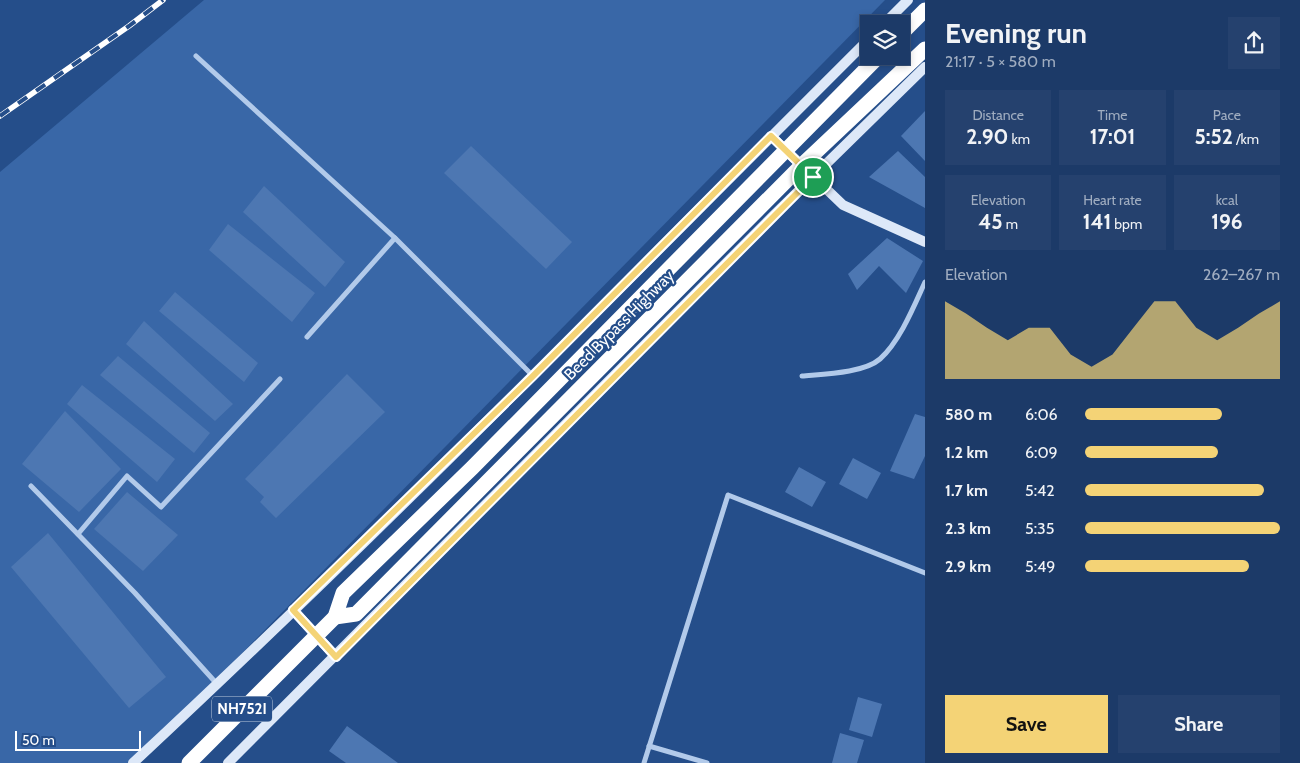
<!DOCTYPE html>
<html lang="en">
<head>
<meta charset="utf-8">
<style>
  body { margin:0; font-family:Cabin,sans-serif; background:#25416e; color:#f1f3f6; height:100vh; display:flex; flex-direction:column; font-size:19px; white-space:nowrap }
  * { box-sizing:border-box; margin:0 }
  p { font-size:16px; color:#a0adc0 }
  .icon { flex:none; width:28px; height:28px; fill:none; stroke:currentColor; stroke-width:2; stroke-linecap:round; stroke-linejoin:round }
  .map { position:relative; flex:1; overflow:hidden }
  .side { display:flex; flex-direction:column; background:#1c3a68; width:375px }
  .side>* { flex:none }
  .tools { position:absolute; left:860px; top:15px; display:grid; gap:10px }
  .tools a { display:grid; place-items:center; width:50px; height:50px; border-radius:0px; background:#1c3a68; box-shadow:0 2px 8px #0003,0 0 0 1px #3a547c; font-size:25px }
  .scale { position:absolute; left:15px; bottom:12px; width:126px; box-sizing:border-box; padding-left:5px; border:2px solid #fff; border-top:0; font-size:14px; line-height:18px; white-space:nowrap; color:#fff; -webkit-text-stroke:4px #254e8a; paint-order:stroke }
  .pin { position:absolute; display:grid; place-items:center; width:42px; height:42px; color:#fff; margin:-21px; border:2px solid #fff; border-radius:50%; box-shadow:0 1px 5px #0007 }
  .round { display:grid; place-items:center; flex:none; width:52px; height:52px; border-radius:0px; background:#25416e }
  .headline { display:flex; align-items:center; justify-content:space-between; height:85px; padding:0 20px }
  h1 { font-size:28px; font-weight:700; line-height:38px }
  .stats { display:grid; grid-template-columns:repeat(3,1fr); gap:8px; height:85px; padding:5px 20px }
  .stats div { display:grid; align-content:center; border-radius:0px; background:#25416e; text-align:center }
  .stats b { font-size:21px; font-weight:700 }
  .stats small { font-size:14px; font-weight:400 }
  .stats p { font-size:14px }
  .chart { height:140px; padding:10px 20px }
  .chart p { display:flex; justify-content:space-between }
  .chart svg { width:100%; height:90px; margin-top:5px; fill:#f4d376; opacity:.7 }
  .primary-button { display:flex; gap:10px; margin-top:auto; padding:10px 20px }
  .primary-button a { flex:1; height:58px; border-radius:0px; background:#f4d376; color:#111; font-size:20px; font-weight:700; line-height:58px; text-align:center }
  .primary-button a+a { background:#25416e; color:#f1f3f6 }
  ul { padding:0 20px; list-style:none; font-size:16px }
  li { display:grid; grid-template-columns:80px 60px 1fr; align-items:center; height:38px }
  li i { height:12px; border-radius:6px; background:#f4d376 }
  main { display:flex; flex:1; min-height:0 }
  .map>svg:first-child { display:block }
</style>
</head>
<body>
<main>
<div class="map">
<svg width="925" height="763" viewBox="0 0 925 763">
  <rect width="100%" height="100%" fill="#254e8a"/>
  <!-- green -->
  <polygon fill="#3967a7" points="204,0 885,0 134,763 0,763 0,172"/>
  <!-- building -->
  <g fill="#4d77b2">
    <polygon points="925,111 925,161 901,136"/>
    <polygon points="471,146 572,242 546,269 444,173"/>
    <polygon points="898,151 925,177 925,208 869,177"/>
    <polygon points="264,186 345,262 325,287 243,212"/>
    <polygon points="228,224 315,293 292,322 209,250"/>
    <polygon points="887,238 923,261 906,293 879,266 857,290 848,274"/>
    <polygon points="175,292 258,363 244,382 159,311"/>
    <polygon points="144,321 233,404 215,421 126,344"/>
    <polygon points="118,356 210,433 194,453 100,375"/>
    <polygon points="347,374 385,412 276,518 260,502 264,497 245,479"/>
    <polygon points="82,385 175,459 157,482 67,404"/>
    <polygon points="65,411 121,469 79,512 22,464"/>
    <polygon points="915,414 925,417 925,456 914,479 890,471"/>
    <polygon points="853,458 881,473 867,499 839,484"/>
    <polygon points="799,467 826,482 812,507 785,492"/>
    <polygon points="127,492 178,535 143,571 94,529"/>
    <polygon points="48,533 166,677 129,708 11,567"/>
    <polygon points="858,697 882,704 872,737 849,730"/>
    <polygon points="347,726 398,763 346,763 329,751"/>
    <polygon points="840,733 864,740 857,763 832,763"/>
  </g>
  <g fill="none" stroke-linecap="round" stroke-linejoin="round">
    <!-- street -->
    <g stroke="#b2caea" stroke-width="5">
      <polyline points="196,56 395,238 532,375"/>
      <polyline points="307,337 395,238"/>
      <path d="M802 376C824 374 864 373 880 359 900 341 914 306 925 282"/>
      <polyline points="31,486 135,593 217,684"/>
      <polyline points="78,534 127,476 161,507 280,379"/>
      <polyline points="649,746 707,763"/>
      <polyline points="644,763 728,495 925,573"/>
    </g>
    <!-- secondary -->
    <g stroke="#dde8f8" stroke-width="10">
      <polyline points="884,24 908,0"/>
      <polyline points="771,136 843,205 925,242"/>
      <polyline points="293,610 336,657"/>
      <path d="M133 763C385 529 625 282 869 39"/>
      <polyline points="228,763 774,215 925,67"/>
    </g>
    <!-- highway -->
    <g stroke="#fff" stroke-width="15">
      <polyline points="901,34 925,10"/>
      <polyline points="335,617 356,614 802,165 925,49"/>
      <polyline points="189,763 335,617 343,593 472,468 879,56"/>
    </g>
    <!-- rail casing -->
    <g stroke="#fff" stroke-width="5.5">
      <polyline id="rail" points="0,116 129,26 163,0"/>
    </g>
    <!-- rail -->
    <use href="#rail" stroke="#254e8a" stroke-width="4" stroke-dasharray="11" stroke-linecap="butt"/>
  </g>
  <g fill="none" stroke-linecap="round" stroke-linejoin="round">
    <!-- route casing -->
    <g stroke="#fff" stroke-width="10">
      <polygon id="route" points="771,136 813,177 336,657 293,610 533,376"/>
    </g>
    <!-- route -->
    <use href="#route" stroke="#f4d376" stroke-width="6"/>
  </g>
  <g text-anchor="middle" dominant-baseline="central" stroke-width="4.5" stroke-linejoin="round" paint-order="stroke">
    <!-- shield labels -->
    <rect fill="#254e8a" stroke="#becadc" stroke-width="1" x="212" y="696.5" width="60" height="25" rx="4"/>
    <g font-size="15" font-weight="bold" fill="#fff">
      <text x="242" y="709">NH752I</text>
    </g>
    <!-- street labels -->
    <g font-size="16" fill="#fff" stroke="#254e8a">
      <text transform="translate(619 325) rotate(-45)">Beed Bypass Highway</text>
    </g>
  </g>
</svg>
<div class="tools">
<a><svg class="icon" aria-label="layers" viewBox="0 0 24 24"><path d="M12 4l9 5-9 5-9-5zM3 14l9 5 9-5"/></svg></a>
</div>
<div class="scale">50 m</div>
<div class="pin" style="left:813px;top:177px;background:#1e9e55"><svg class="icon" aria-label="arrive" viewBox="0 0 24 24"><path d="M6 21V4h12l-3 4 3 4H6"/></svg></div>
</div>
<section class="side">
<div class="headline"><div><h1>Evening run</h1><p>21:17 · 5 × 580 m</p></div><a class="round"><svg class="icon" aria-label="share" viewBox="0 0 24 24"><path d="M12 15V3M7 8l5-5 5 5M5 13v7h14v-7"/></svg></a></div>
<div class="stats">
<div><p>Distance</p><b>2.90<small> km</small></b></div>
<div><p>Time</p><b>17:01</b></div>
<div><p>Pace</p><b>5:52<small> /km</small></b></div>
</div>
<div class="stats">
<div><p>Elevation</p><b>45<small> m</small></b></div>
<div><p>Heart rate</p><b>141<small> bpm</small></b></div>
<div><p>kcal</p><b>196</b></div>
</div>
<div class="chart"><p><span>Elevation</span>262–267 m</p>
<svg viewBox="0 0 160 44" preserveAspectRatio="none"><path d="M0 44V6L10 12L20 19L30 25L40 19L50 19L60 32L70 38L80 32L90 19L100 6L110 6L120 19L130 25L140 19L150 12L160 6V44z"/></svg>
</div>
<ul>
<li><b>580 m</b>6:06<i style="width:70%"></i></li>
<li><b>1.2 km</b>6:09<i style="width:68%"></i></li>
<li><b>1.7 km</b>5:42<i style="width:92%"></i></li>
<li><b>2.3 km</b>5:35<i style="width:100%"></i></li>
<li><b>2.9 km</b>5:49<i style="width:84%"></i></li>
</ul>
<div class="primary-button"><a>Save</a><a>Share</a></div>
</section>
</main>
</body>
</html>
